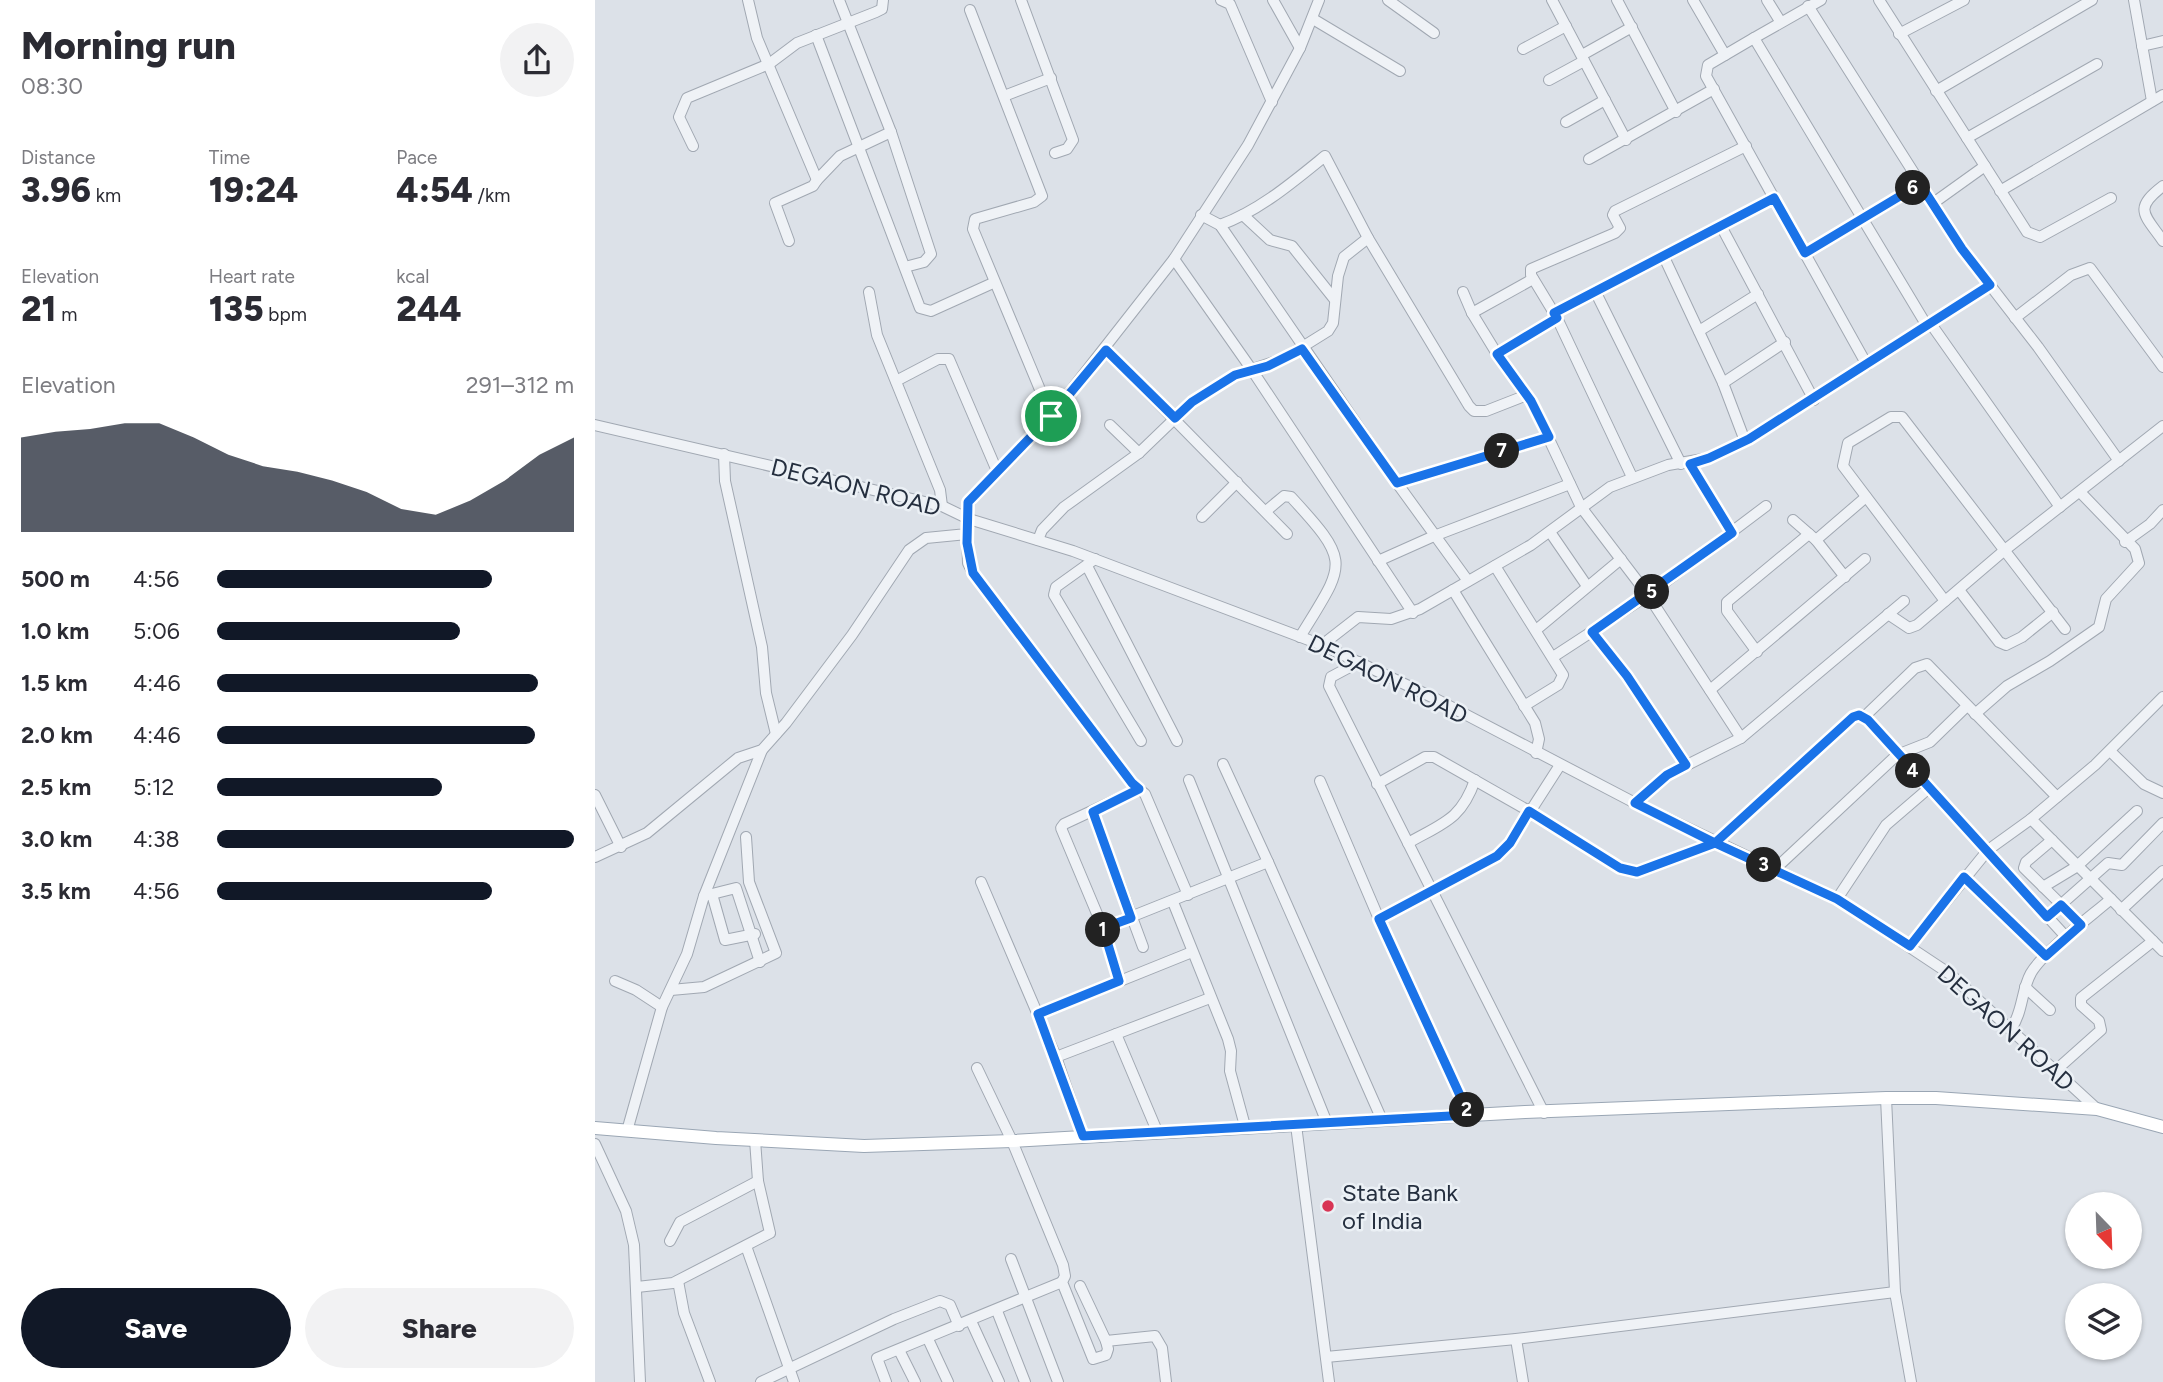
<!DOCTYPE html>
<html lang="en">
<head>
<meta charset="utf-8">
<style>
  body { margin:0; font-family:Figtree,sans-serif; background:#f2f2f3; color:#2b2b33; height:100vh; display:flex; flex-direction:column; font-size:26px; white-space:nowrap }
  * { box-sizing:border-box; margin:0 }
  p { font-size:23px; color:#7c7c81 }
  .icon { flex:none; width:38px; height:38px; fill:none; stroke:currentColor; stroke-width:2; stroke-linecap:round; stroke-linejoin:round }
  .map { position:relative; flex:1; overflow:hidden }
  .sheet { display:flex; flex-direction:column; background:#fff; width:595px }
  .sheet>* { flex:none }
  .needle { width:46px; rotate:157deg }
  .buttons { position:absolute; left:1470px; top:1192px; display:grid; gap:14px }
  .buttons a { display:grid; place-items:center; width:77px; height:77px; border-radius:50%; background:#fff; box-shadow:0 2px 5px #0004; font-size:35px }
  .pin { position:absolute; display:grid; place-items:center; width:60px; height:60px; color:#fff; margin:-30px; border:4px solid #fff; border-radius:50%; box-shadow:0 2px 7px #0007 }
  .km { position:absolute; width:35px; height:35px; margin:-18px; border-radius:50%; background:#222; color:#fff; font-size:19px; line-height:35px; text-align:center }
  .round { display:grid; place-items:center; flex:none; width:74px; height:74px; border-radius:37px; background:#f2f2f3 }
  .headline { display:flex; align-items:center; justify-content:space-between; height:119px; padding:0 21px }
  h1 { font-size:38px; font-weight:800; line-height:52px }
  .metrics { display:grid; grid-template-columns:repeat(3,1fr); gap:10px; height:119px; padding:7px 21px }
  .metrics div { display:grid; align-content:center }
  .metrics b { font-size:35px; font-weight:800 }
  .metrics small { font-size:19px; font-weight:400 }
  .metrics p { font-size:19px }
  .chart { height:196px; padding:14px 21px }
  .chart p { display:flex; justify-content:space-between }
  .chart svg { width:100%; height:126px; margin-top:7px; fill:#111827; opacity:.7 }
  .action { display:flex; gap:14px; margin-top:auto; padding:14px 21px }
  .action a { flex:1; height:80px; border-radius:42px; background:#111827; color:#fff; font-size:28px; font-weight:800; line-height:80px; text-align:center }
  .action a+a { background:#f2f2f3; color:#2b2b33 }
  ul { padding:0 21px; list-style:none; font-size:23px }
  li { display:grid; grid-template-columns:112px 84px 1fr; align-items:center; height:52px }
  li i { height:18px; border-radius:9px; background:#111827 }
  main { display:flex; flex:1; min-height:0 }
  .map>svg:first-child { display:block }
</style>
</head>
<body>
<main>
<section class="sheet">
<div class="headline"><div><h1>Morning run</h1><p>08:30</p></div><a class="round"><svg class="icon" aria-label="share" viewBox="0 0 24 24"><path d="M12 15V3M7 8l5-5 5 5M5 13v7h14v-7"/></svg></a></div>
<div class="metrics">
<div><p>Distance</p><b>3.96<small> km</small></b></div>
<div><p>Time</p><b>19:24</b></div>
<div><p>Pace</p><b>4:54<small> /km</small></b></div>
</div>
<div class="metrics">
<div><p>Elevation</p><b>21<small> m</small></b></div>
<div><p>Heart rate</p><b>135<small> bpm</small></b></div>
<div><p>kcal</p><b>244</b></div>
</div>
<div class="chart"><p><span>Elevation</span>291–312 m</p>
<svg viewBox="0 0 160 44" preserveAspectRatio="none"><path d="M0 44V11L10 9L20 8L30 6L40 6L50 11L60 17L70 21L80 23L90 26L100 30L110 36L120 38L130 33L140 26L150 17L160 11V44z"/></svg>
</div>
<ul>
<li><b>500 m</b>4:56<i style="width:77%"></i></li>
<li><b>1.0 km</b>5:06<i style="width:68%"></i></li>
<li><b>1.5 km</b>4:46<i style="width:90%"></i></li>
<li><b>2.0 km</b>4:46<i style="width:89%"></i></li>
<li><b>2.5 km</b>5:12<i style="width:63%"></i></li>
<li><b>3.0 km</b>4:38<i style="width:100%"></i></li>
<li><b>3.5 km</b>4:56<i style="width:77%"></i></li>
</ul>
<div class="action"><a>Save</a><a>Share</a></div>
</section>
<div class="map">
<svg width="1568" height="1382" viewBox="0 0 1568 1382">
  <rect width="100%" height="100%" fill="#dce1e8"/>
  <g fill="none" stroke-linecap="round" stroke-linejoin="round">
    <!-- minor casing -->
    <g stroke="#a1a8b2" stroke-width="12">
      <g id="minor">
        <polyline points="153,0 162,38 222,180 245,156 296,132"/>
        <polyline points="244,0 296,132 336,254 329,262 310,267"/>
        <polyline points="426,0 478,140 472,149 460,153"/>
        <polyline points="626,0 635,4 677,102"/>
        <polyline points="678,0 705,48"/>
        <polyline points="793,0 839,33"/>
        <polyline points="957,0 1031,140"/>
        <polyline points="1022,0 1081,112"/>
        <polyline points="1098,0 1130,55"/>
        <polyline points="1172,0 1185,21"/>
        <polyline points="1226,0 1159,38 1332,326"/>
        <polyline points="1284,0 1432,232 1445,237 1516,198"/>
        <polyline points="1539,0 1557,101"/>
        <polyline points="1213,6 1367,249 1443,347 1524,461"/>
        <polyline points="375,10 447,196 439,202 380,219 378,229 456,416"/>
        <polyline points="718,19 805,71"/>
        <polyline points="1304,34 1369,0"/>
        <polyline points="221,35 325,308 336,311 398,283"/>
        <polyline points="1159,38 1113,65 1111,76 1272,365"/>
        <polyline points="1547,46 1568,41"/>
        <polyline points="928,49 971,26"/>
        <polyline points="987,55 1037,27"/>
        <polyline points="954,80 989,61"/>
        <polyline points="1341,91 1497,0"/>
        <polyline points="409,96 456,78"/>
        <polyline points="971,122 1010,100"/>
        <polyline points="1372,138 1502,64"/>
        <polyline points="98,146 84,117 92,98 174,64 202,43 281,12 287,9 288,0"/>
        <polyline points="994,159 1119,89"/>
        <path d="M1568 186C1538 209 1549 214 1568 241"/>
        <polyline points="1405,191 1568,95"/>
        <polyline points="1337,204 1390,166"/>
        <polyline points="606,215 625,225 802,483 954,437"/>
        <polyline points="648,215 675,240 697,246 740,300"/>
        <path d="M625 225C664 211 698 182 730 156L773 238 874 406 879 411H891L932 395"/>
        <polyline points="1126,226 1219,400"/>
        <polyline points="194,241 180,203 218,186 222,180"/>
        <polyline points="1210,253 1325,185"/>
        <polyline points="1069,257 1128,383 1150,441"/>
        <polyline points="579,259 657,370 818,613"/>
        <polyline points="274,292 282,335 345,490 347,506"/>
        <polyline points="868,292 877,313 902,354 936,401 986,507 1053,595 1146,738"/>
        <polyline points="1001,293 1086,464"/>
        <polyline points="877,313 938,279"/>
        <polyline points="959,313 1179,198"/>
        <polyline points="1420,318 1476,275 1495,268 1568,367"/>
        <polyline points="1336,324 1465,507"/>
        <polyline points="1104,331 1163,294"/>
        <polyline points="511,350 692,534"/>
        <polyline points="902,354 962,318"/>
        <polyline points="301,381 343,359 354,359 402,471"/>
        <polyline points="1128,383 1190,342"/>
        <polyline points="0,425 347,506 374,519 478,551 727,645 839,698 1040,803 1242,899 1355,974 1502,1109"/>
        <polyline points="515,425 544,453"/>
        <polyline points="129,454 130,481 167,647 171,693 181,734"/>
        <polyline points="1095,464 1137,533"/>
        <polyline points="1037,477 962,318 936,275 936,269 1020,233 1025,228 1018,215 1020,211 1151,146"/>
        <polyline points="802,483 873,581"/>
        <path d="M671 511 689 496 696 497C758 564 750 563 705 637"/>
        <polyline points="607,517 642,482"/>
        <polyline points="1198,520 1221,540 1250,577"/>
        <polyline points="955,532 992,586"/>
        <polyline points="372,534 373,563 378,573 537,783 550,794 593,895"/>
        <polyline points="443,540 447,530 469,507 544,453 597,402 640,375 688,359 733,331 738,323 743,276 749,257 773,238"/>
        <polyline points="1221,540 1271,497"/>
        <polyline points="1530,542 1555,524 1568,510"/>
        <polyline points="500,559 461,587 459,595 546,741"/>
        <polyline points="783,561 839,536 975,484"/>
        <polyline points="492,566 582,741"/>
        <polyline points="900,566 968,675 963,685 929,706"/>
        <polyline points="858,590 940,723 944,739 941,753"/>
        <polyline points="1364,590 1404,642 1411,645 1427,637 1458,612"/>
        <polyline points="1350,601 1248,466 1253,443 1296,417 1307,417 1470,629"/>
        <polyline points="1293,614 1314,628 1322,625 1411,549 1568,426"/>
        <polyline points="941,630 1026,559"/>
        <polyline points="997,632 1032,676 1091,765"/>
        <polyline points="727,645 763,617 796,619 825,609 936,545 1015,487 1073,465 1114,458 1154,439 1395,285"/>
        <polyline points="1162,652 1132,611 1132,602 1214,534"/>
        <polyline points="958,657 1053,595 1171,506"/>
        <polyline points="764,662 736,677 734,686 949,1113"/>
        <polyline points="1115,690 1270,559"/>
        <polyline points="1380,714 1412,686 1455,661 1504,627 1511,599 1544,563 1540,549 1485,492"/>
        <polyline points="1269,717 1320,668 1332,664 1462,797"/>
        <polyline points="1515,751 1549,784 1568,793"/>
        <polyline points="594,780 732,1123"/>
        <polyline points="725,781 784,919"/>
        <polyline points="782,784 830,757 839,757 934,811 1025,868 1042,872 1120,843 1258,717 1264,715 1273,720 1472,938"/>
        <polyline points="0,795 26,847"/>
        <polyline points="1040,803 1072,775 1146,738 1309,601"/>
        <polyline points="498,812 548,947"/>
        <polyline points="1436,819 1568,951"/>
        <polyline points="1457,840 1431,862 1429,868 1487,925"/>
        <path d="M813 843C848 823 866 820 880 780"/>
        <polyline points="0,857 52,833 143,758 167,750 191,723 257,635 314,550 331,538 372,534 372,508 377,497 456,416 579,259 653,145 705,48 724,0"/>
        <polyline points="673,862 787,1120"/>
        <polyline points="1179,870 1302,755 1335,742 1372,706"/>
        <polyline points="1369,877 1451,956"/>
        <polyline points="386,882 461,1057 488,1136"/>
        <polyline points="1448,887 1481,867 1542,811"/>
        <polyline points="117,894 130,940 160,934"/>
        <polyline points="109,896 141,888 165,962"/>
        <polyline points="1242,899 1291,825 1334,788"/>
        <polyline points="578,902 633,1039 636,1051 635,1071 650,1126"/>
        <polyline points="1526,910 1568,871"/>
        <polyline points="1452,917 1513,863 1527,865 1568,823"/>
        <polyline points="508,928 466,828 469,824 544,789"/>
        <polyline points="1315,946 1393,850 1436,819 1500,765 1568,697"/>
        <polyline points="20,981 41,990 67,1007"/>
        <polyline points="524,981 508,928 673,862 628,764"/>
        <polyline points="1430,987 1455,1010"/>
        <polyline points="76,990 109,987 181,953 154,882 151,837"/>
        <polyline points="443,1014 597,952"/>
        <path d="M1416 1029C1428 1012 1426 991 1436 973 1449 951 1495 917 1516 899"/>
        <polyline points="461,1057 521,1034"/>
        <polyline points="382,1068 417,1141 468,1265 470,1276 467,1282 498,1359 511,1355 513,1349 511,1341"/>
        <polyline points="1460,1071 1506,1030 1504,1021 1486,1005 1486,998 1558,941"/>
        <polyline points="1291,1098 1300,1292 1316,1382"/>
        <polyline points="874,1115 784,919 902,856 915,843 965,765"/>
        <polyline points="701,1125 734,1382"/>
        <polyline points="32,1131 67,1007 92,954 109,896 167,750"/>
        <polyline points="562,1131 521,1034 615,998"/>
        <polyline points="0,1144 31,1211 39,1245 45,1382"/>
        <polyline points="75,1241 85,1222 163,1181"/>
        <polyline points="151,1246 199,1382"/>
        <polyline points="416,1259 463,1382"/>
        <polyline points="83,1281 89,1313 115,1382"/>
        <polyline points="485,1286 511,1341 560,1336 567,1348 571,1382"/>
        <polyline points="42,1287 78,1283 175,1233 163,1181 160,1140"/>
        <polyline points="402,1311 430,1382"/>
        <polyline points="376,1321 404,1382"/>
        <polyline points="333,1339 353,1382"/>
        <polyline points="921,1339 928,1382"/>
        <polyline points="304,1350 320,1382"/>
        <polyline points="731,1357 921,1339 1300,1292"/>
        <polyline points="166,1382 299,1319 345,1301 355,1305 364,1326"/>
        <polyline points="291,1382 282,1358 467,1282"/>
      </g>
    </g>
    <!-- major casing -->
    <g stroke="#9aa6b4" stroke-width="14">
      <polyline id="major" points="0,1128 121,1138 269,1146 417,1141 930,1112 1291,1098 1341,1098 1502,1109 1568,1127"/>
    </g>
    <!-- minor -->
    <use href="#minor" stroke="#eff2f6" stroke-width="10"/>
    <!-- major -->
    <use href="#major" stroke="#fff" stroke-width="12"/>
  </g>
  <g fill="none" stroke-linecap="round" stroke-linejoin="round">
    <!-- route casing -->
    <g stroke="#fff" stroke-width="14">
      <polyline id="route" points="456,416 373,502 372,543 378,573 537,783 544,789 498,812 536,918 508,928 524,981 443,1014 488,1136 874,1115 784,919 902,856 915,843 934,811 1025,868 1042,872 1120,843 1242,899 1315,946 1369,877 1451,956 1486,925 1466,905 1452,917 1273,720 1264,715 1258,717 1120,843 1040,803 1072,775 1091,765 1032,676 997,632 1137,533 1095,464 1114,458 1154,439 1395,285 1367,249 1325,184 1210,253 1179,198 959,313 962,318 902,354 936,401 954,437 802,483 707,349 673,366 640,375 597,402 580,418 511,350 456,416"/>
    </g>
    <!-- route -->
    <use href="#route" stroke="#1a73e8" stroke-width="9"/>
  </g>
  <!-- markers -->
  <circle fill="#d83555" stroke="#ebf0f5" stroke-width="2.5" cx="733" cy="1206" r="7"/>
  <g text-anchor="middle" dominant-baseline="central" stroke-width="5" stroke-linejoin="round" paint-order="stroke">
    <!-- street labels -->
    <g font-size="24" fill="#252f3f" stroke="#ebf0f5">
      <text transform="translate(261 487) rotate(14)">DEGAON ROAD</text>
      <text transform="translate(793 679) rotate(26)">DEGAON ROAD</text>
      <text transform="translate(1411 1028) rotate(42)">DEGAON ROAD</text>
    </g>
    <!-- poi labels -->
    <g font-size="24" fill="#252f3f" stroke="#ebf0f5" text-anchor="start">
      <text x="747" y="1192">State Bank<tspan x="747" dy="28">of India</tspan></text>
    </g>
  </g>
</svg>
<div class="buttons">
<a><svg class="needle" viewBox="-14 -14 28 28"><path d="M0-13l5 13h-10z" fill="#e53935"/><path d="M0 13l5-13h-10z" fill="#7c7c81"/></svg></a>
<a><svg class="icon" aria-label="layers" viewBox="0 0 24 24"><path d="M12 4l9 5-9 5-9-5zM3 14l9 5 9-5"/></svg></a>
</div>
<div class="pin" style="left:456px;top:416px;background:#1e9e55"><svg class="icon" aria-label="arrive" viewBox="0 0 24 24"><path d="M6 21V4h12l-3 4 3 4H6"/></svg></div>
<b class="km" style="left:508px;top:930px">1</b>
<b class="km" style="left:872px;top:1110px">2</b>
<b class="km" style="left:1169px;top:865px">3</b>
<b class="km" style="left:1318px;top:771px">4</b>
<b class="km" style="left:1057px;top:592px">5</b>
<b class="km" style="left:1318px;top:188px">6</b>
<b class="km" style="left:907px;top:451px">7</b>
</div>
</main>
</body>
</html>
